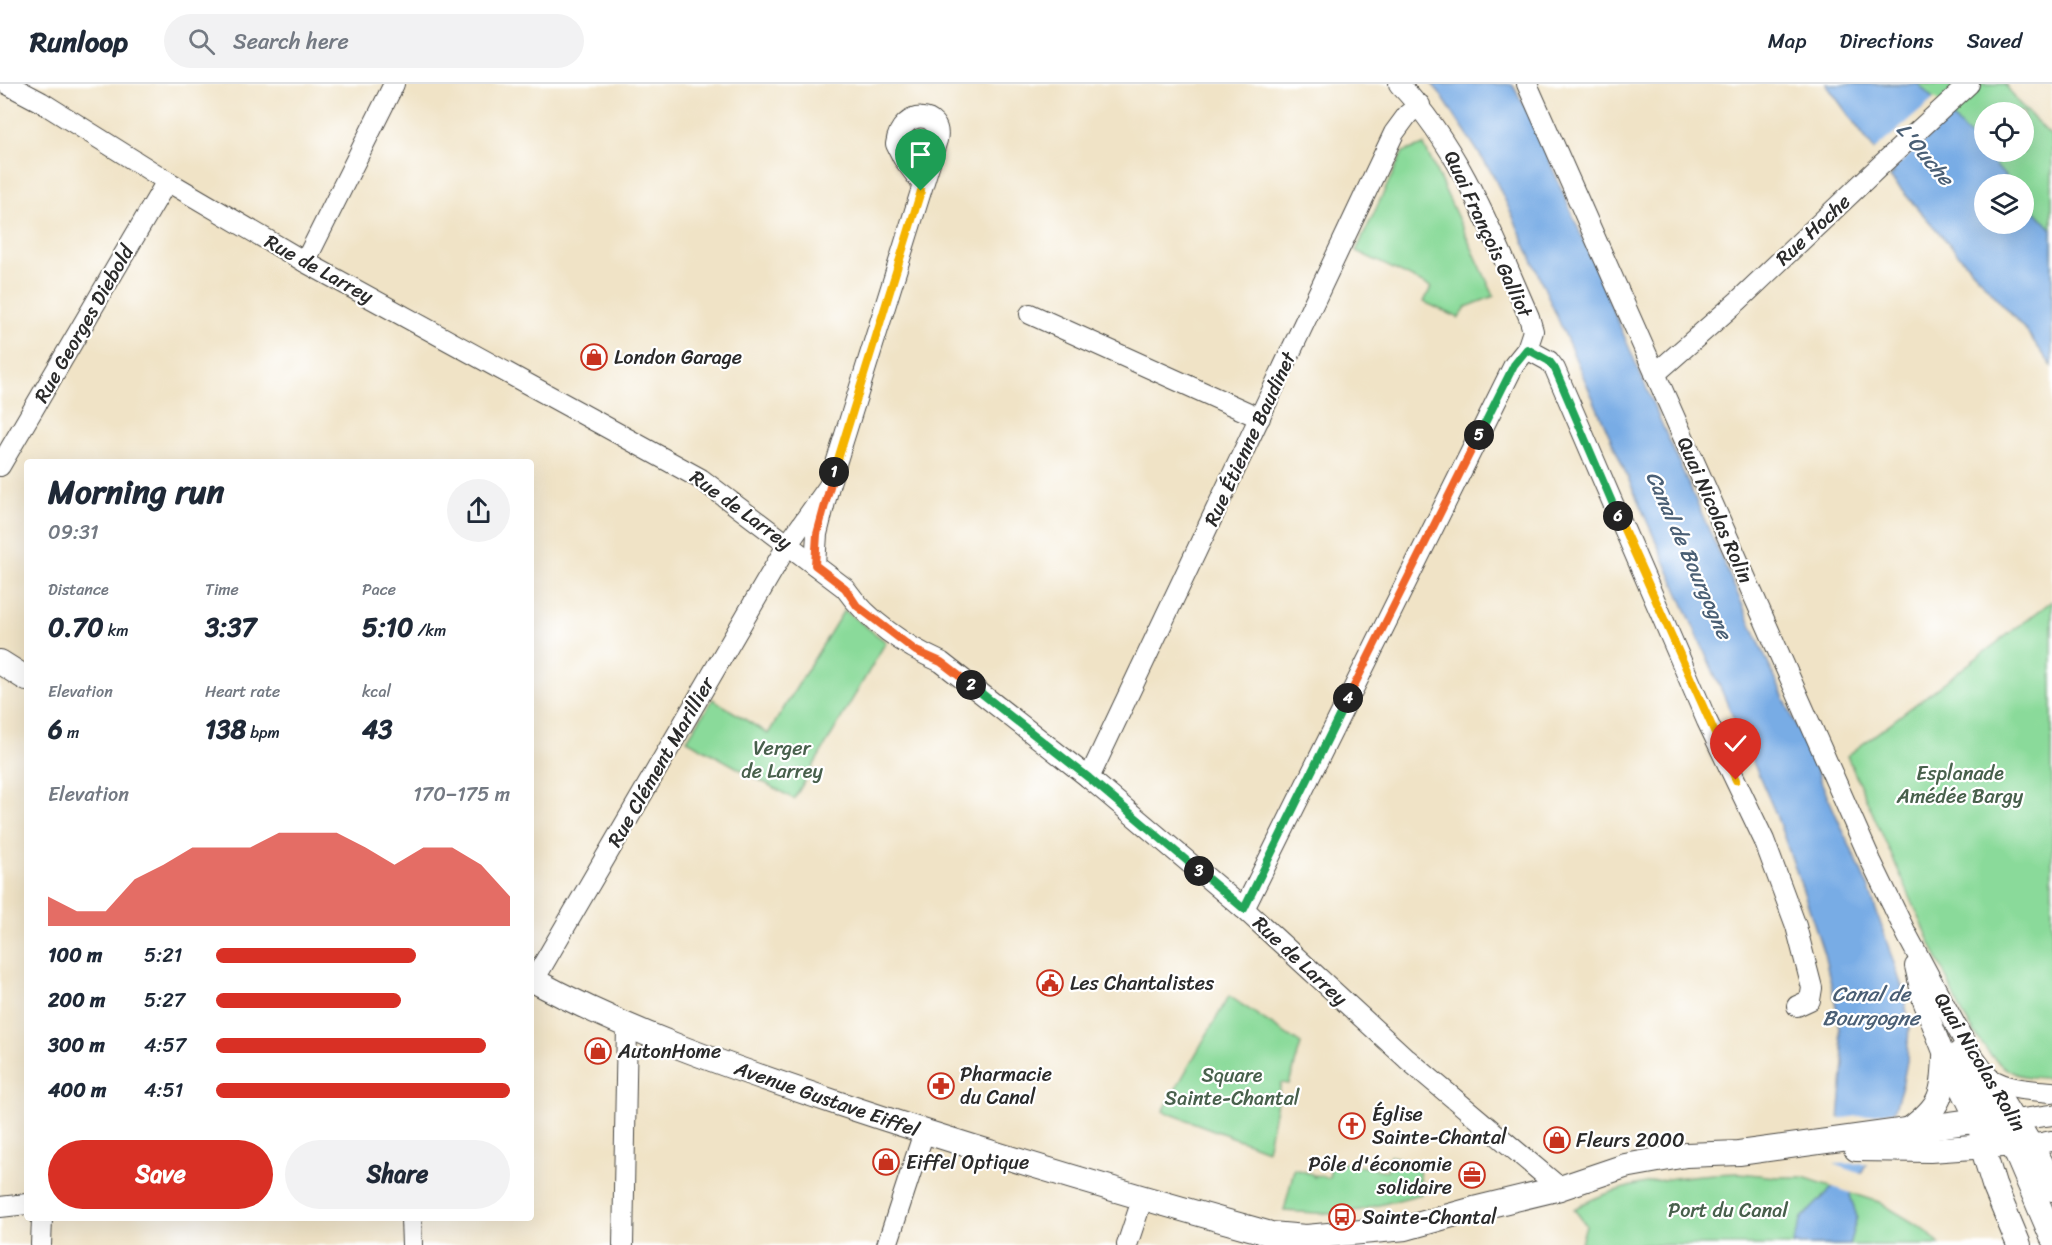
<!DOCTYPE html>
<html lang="en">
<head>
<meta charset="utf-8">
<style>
  body { margin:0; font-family:Sriracha,sans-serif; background:#f2f2f3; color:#1f2937; height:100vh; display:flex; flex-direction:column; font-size:22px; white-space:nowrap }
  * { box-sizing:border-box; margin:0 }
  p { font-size:20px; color:#747a83 }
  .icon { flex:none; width:33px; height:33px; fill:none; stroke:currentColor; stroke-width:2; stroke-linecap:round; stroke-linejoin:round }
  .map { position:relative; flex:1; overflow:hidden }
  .drawer { position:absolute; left:24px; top:375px; width:510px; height:762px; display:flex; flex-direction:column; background:#fff; border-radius:6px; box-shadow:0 6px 24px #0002 }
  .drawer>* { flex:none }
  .tools { position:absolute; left:1974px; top:18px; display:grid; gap:12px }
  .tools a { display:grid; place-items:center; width:60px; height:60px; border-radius:50%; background:#fff; box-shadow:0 6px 24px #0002; font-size:30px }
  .pin { position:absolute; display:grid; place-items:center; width:51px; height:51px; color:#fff; margin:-62px -26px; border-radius:50% 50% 50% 0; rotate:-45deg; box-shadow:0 0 6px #0007 }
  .pin .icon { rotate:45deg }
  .km { position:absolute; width:30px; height:30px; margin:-15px; border-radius:50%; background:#222; color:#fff; font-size:16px; line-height:30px; text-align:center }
  .round { display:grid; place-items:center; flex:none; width:63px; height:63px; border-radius:32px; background:#f2f2f3 }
  .headline { display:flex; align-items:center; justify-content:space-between; height:102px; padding:0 24px }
  h1 { font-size:33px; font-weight:700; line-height:45px }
  .stats { display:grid; grid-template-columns:repeat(3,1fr); gap:9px; height:102px; padding:6px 24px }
  .stats div { display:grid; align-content:center }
  .stats b { font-size:26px; font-weight:700 }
  .stats small { font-size:16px; font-weight:400 }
  .stats p { font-size:16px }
  .chart { height:168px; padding:12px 24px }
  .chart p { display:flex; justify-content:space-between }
  .chart svg { width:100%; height:108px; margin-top:6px; fill:#d93025; opacity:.7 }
  .primary-button { display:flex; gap:12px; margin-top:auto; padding:12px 24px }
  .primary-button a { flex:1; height:69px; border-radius:36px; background:#d93025; color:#fff; font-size:24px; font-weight:700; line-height:69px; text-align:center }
  .primary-button a+a { background:#f2f2f3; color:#1f2937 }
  ul { padding:0 24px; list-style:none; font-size:20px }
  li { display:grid; grid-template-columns:96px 72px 1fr; align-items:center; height:45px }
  li i { height:15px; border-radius:8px; background:#d93025 }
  header { display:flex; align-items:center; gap:36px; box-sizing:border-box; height:84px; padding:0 30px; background:#fff; border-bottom:2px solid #e0e1e3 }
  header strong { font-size:28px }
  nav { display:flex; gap:33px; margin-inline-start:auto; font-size:21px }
  .search { width:420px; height:54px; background:#f2f2f3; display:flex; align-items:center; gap:15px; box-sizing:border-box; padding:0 21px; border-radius:33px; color:#747a83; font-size:22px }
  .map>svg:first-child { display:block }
</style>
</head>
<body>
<header>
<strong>Runloop</strong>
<div class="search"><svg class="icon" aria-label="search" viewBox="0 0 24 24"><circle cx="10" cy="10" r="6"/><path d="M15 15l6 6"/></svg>Search here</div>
<nav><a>Map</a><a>Directions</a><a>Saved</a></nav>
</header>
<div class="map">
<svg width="2052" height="1161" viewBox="0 0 2052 1161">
  <rect width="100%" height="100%" fill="#fff"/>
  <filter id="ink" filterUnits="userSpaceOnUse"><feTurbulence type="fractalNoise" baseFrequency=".0167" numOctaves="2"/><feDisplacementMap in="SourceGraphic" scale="12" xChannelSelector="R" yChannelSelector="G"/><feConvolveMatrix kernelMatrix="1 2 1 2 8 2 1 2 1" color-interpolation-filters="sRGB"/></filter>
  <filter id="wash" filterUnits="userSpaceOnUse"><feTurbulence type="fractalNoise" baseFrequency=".008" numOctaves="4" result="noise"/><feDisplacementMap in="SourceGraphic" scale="24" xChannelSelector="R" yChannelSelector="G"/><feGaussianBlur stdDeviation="1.35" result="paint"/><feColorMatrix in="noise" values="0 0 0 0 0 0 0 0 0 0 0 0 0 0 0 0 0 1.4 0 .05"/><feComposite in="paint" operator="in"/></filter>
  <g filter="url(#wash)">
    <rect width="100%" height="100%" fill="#f0e3c6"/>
    <!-- green -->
    <g fill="#8ada9a" stroke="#5a8262" stroke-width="1.5" fill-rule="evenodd">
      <path d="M1826 0H2005L2017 17 2052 53V282L2027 248 1890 93 1894 89 1875 67ZM1984 28H2024V68H1984ZM1984 100H2024V140H1984Z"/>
      <polygon points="1424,61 1494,212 1466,223 1459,234 1424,218 1431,203 1356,167 1403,68"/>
      <path d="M2052 517V994C2041 994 2024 994 2014 989 1990 978 1977 952 1963 931L1847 672Z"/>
      <polygon points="844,526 886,558 794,715 687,656 713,615 768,650"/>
      <polygon points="1229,912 1301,960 1289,1000 1281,999 1267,1066 1163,1027"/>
      <polygon points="1390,1072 1399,1074 1399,1076 1419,1087 1422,1110 1360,1126 1332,1130 1284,1127 1294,1085 1312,1090 1314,1093 1315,1091 1329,1094 1332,1077 1387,1087"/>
      <path d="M1740 1089 1776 1093H1803L1879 1118 1924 1145 1940 1161H1588L1581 1159 1586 1141 1574 1125C1618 1098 1689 1090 1740 1089Z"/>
    </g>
    <!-- water -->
    <g fill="#78ace5" stroke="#526c88" stroke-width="1.5">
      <polygon points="1432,0 1512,0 1529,29 1660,336 1869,805 1903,906 1909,941 1907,977 1903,998 1895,1024 1850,1111 1857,1133 1849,1161 1793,1161 1802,1134 1833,1103 1844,979 1835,917 1824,870 1803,806 1775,728 1514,135 1492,89 1439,8"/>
      <polygon points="1826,0 1918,0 1953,34 2012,100 1984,100 1984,140 2024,140 2024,115 2052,145 2052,282 2027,248 1890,93 1894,89 1875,67"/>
    </g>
    <!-- pier -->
    <g fill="#f0e3c6">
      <polygon points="1935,14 1953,30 1890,89 1872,68"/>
      <polygon points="1897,1027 1870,1079 1834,1080 1864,1091 1854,1110 1830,1102 1836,1035"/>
    </g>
  </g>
  <g filter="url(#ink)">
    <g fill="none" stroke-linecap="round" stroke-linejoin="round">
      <!-- minor casing -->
      <g stroke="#494742" stroke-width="22">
        <g id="minor">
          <path d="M7 0 41 18 167 97 305 178 701 395 845 504C868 537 905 562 941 578L1089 694 1244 825 1407 975 1560 1104"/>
          <path d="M1399 0C1461 65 1493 151 1529 233L1533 247 1527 265 1549 277 1555 285 1707 637 1764 756 1796 842 1812 904 1810 916 1797 922"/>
          <polyline points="1527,0 1871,777 1907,851 1971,970 1989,994 2015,1036 2052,1031"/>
          <polyline points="305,178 394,0"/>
          <polyline points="1030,230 1260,334"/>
          <polyline points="1655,290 1738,217 1882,80 1969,0"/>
          <polyline points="0,382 167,97"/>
          <path d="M815 481 817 450 829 402 937 56C944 28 901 23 896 60L903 74 923 101"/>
          <polyline points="1089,694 1394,49 1408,30 1420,21"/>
          <polyline points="1244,825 1514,281 1527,265"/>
          <polyline points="1915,882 1923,917 1945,973 1977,1038 1982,1062"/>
          <polyline points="534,896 788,460 829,402"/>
          <path d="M1958 968C1973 997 1995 1047 2029 1059 2035 1061 2045 1058 2052 1057"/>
          <path d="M1989 994C2009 1006 2029 1006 2052 1008"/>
          <polyline points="0,1123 27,1120"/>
          <polyline points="411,1134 412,1161"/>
          <polyline points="41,1161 42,1134"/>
          <polyline points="623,1161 627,941"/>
          <polyline points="887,1161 924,1048"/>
          <polyline points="1127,1161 1143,1113"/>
        </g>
      </g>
      <!-- major casing -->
      <g stroke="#494742" stroke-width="26">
        <g id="major">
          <polyline points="0,578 27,595"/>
          <path d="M531 895C628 948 733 984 837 1019 981 1067 1126 1110 1271 1150L1306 1153 1406 1144 1474 1125 1560 1104 1625 1082 1686 1071 1739 1069 1965 1038 2015 1036 2041 1079 2052 1105"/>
          <path d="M1910 1045C1942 1021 1943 1011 1945 973"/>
          <polyline points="2000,1051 2009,1060 2017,1071 2052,1153"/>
          <polyline points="1982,1062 1994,1101 2019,1161"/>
          <polyline points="1856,1065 1930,1066 2030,1059"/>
        </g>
      </g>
      <!-- minor -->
      <use href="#minor" stroke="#fff" stroke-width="20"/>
      <!-- major -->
      <use href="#major" stroke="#fff" stroke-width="24"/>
    </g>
  </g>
  <g fill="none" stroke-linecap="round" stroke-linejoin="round" filter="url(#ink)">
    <!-- split-1 casing -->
    <g stroke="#fff" stroke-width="12">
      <polyline id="split-1" points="834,388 921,107"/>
    </g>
    <!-- split-2 casing -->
    <g stroke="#fff" stroke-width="12">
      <polyline id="split-2" points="834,388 817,450 815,481 845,504 857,522 916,567 941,578 971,601"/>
    </g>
    <!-- split-3 casing -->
    <g stroke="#fff" stroke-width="12">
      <polyline id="split-3" points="971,601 1089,694 1199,787"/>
    </g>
    <!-- split-4 casing -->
    <g stroke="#fff" stroke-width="12">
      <polyline id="split-4" points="1199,787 1244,825 1348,614"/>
    </g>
    <!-- split-5 casing -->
    <g stroke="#fff" stroke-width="12">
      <polyline id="split-5" points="1348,614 1479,351"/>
    </g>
    <!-- split-6 casing -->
    <g stroke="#fff" stroke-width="12">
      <polyline id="split-6" points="1479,351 1514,281 1527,265 1549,277 1555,285 1618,432"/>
    </g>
    <!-- split-7 casing -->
    <g stroke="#fff" stroke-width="12">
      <polyline id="split-7" points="1618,432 1736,696"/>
    </g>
    <!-- split-1 -->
    <use href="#split-1" stroke="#f5b400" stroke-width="8"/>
    <!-- split-2 -->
    <use href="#split-2" stroke="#f0652b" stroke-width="8"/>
    <!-- split-3 -->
    <use href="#split-3" stroke="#22a559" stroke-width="8"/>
    <!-- split-4 -->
    <use href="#split-4" stroke="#22a559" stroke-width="8"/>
    <!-- split-5 -->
    <use href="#split-5" stroke="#f0652b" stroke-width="8"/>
    <!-- split-6 -->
    <use href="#split-6" stroke="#22a559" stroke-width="8"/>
    <!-- split-7 -->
    <use href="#split-7" stroke="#f5b400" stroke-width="8"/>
  </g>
  <!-- icons -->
  <defs>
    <g id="shop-ring" transform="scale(1.35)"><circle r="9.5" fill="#fff" stroke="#c8321e" stroke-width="1.5"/><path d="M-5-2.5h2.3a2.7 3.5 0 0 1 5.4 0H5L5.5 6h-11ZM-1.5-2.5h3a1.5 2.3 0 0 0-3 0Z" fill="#c8321e"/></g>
    <g id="civic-ring" transform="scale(1.35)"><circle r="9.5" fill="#fff" stroke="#c8321e" stroke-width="1.5"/><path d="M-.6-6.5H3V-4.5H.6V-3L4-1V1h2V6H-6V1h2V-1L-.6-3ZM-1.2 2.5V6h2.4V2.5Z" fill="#c8321e"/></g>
    <g id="pharmacy-ring" transform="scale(1.35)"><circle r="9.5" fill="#fff" stroke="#c8321e" stroke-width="1.5"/><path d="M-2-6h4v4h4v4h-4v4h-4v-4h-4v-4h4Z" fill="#c8321e"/></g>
    <g id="church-ring" transform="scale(1.35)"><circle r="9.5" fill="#fff" stroke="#c8321e" stroke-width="1.5"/><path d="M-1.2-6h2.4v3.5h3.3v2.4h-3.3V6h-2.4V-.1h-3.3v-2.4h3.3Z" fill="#c8321e"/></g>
    <g id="office-ring" transform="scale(1.35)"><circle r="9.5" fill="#fff" stroke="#c8321e" stroke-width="1.5"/><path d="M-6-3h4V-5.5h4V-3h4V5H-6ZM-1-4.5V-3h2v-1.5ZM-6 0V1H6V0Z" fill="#c8321e"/></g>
    <g id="bus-ring" transform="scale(1.35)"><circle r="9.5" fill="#fff" stroke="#c8321e" stroke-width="1.5"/><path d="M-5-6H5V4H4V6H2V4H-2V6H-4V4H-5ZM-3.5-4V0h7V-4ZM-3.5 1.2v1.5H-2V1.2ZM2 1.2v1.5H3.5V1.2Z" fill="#c8321e"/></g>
  </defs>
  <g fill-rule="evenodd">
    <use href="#shop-ring" x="594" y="273"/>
    <use href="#civic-ring" x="1050" y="899"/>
    <use href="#shop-ring" x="598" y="967"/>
    <use href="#pharmacy-ring" x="941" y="1002"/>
    <use href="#church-ring" x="1352" y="1042"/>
    <use href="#shop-ring" x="1557" y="1056"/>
    <use href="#shop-ring" x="886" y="1078"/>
    <use href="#office-ring" x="1472" y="1091"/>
    <use href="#bus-ring" x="1342" y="1133"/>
  </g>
  <g text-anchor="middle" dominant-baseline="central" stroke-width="4.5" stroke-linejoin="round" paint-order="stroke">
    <!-- street labels -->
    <g font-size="20" fill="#2b2b2b" stroke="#fff">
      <text transform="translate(1813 146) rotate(-43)">Rue Hoche</text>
      <text transform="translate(1488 150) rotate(65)">Quai François Galliot</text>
      <text transform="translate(319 185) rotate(29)">Rue de Larrey</text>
      <text transform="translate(84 240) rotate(-60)">Rue Georges Diebold</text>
      <text transform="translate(1250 355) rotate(-65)">Rue Étienne Baudinet</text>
      <text transform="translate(741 426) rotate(36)">Rue de Larrey</text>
      <text transform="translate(1715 426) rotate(66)">Quai Nicolas Rolin</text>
      <text transform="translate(661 678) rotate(-60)">Rue Clément Marillier</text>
      <text transform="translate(1300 877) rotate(43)">Rue de Larrey</text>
      <text transform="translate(1980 978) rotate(59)">Quai Nicolas Rolin</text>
      <text transform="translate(827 1015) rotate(19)">Avenue Gustave Eiffel</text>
    </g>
    <!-- poi labels -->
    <g font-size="20" fill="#2b2b2b" stroke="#fff" text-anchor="start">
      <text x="614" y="273">London Garage</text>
      <text x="1070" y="899">Les Chantalistes</text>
      <text x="618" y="967">AutonHome</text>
      <text x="960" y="990">Pharmacie<tspan x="960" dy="23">du Canal</tspan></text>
      <text x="1372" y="1030">Église<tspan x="1372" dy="23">Sainte-Chantal</tspan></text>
      <text x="1576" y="1056">Fleurs 2000</text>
      <text x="906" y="1078">Eiffel Optique</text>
      <text x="1452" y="1080" text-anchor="end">Pôle d'économie<tspan x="1452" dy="23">solidaire</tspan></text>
      <text x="1362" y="1133">Sainte-Chantal</text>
    </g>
    <!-- park labels -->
    <g font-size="20" fill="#48604c" stroke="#fff">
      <text x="782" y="664">Verger<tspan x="782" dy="23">de Larrey</tspan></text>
      <text x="1960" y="689">Esplanade<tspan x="1960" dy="23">Amédée Bargy</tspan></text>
      <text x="1232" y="991">Square<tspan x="1232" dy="23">Sainte-Chantal</tspan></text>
      <text x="1728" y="1126">Port du Canal</text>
    </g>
    <!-- water labels -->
    <g font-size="21" font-style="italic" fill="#4a5f75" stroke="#fff">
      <text transform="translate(1925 70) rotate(50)">L'Ouche</text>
      <text transform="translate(1689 471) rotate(66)">Canal de Bourgogne</text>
      <text x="1871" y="910">Canal de<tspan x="1871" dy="24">Bourgogne</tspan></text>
    </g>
  </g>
</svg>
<div class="tools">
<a><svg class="icon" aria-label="locate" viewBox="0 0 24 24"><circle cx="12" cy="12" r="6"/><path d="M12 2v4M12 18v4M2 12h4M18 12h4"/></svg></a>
<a><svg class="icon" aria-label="layers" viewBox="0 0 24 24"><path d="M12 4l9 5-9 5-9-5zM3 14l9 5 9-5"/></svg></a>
</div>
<div class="pin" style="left:921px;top:107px;background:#1e9e55"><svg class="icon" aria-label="arrive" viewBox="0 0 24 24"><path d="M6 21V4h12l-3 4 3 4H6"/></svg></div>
<div class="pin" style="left:1736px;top:696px;background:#d93025"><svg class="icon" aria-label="check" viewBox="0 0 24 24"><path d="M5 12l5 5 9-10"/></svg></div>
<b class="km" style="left:834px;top:388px">1</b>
<b class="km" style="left:971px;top:601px">2</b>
<b class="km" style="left:1199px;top:787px">3</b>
<b class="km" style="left:1348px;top:614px">4</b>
<b class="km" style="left:1479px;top:351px">5</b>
<b class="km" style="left:1618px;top:432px">6</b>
<section class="drawer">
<div class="headline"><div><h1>Morning run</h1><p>09:31</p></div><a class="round"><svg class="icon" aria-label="share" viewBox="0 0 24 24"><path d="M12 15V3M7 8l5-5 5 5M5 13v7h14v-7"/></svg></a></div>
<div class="stats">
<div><p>Distance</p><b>0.70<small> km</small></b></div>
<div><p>Time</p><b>3:37</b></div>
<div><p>Pace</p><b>5:10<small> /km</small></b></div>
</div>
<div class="stats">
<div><p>Elevation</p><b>6<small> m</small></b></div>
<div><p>Heart rate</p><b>138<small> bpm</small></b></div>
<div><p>kcal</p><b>43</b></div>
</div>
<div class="chart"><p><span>Elevation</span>170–175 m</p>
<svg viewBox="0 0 160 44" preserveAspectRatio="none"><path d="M0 44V32L10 38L20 38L30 25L40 19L50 12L60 12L70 12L80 6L90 6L100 6L110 12L120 19L130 12L140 12L150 19L160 32V44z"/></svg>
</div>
<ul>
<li><b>100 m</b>5:21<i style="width:68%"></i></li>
<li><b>200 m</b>5:27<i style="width:63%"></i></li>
<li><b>300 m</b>4:57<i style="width:92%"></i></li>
<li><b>400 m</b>4:51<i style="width:100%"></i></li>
</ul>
<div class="primary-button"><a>Save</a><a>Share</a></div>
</section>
</div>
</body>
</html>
